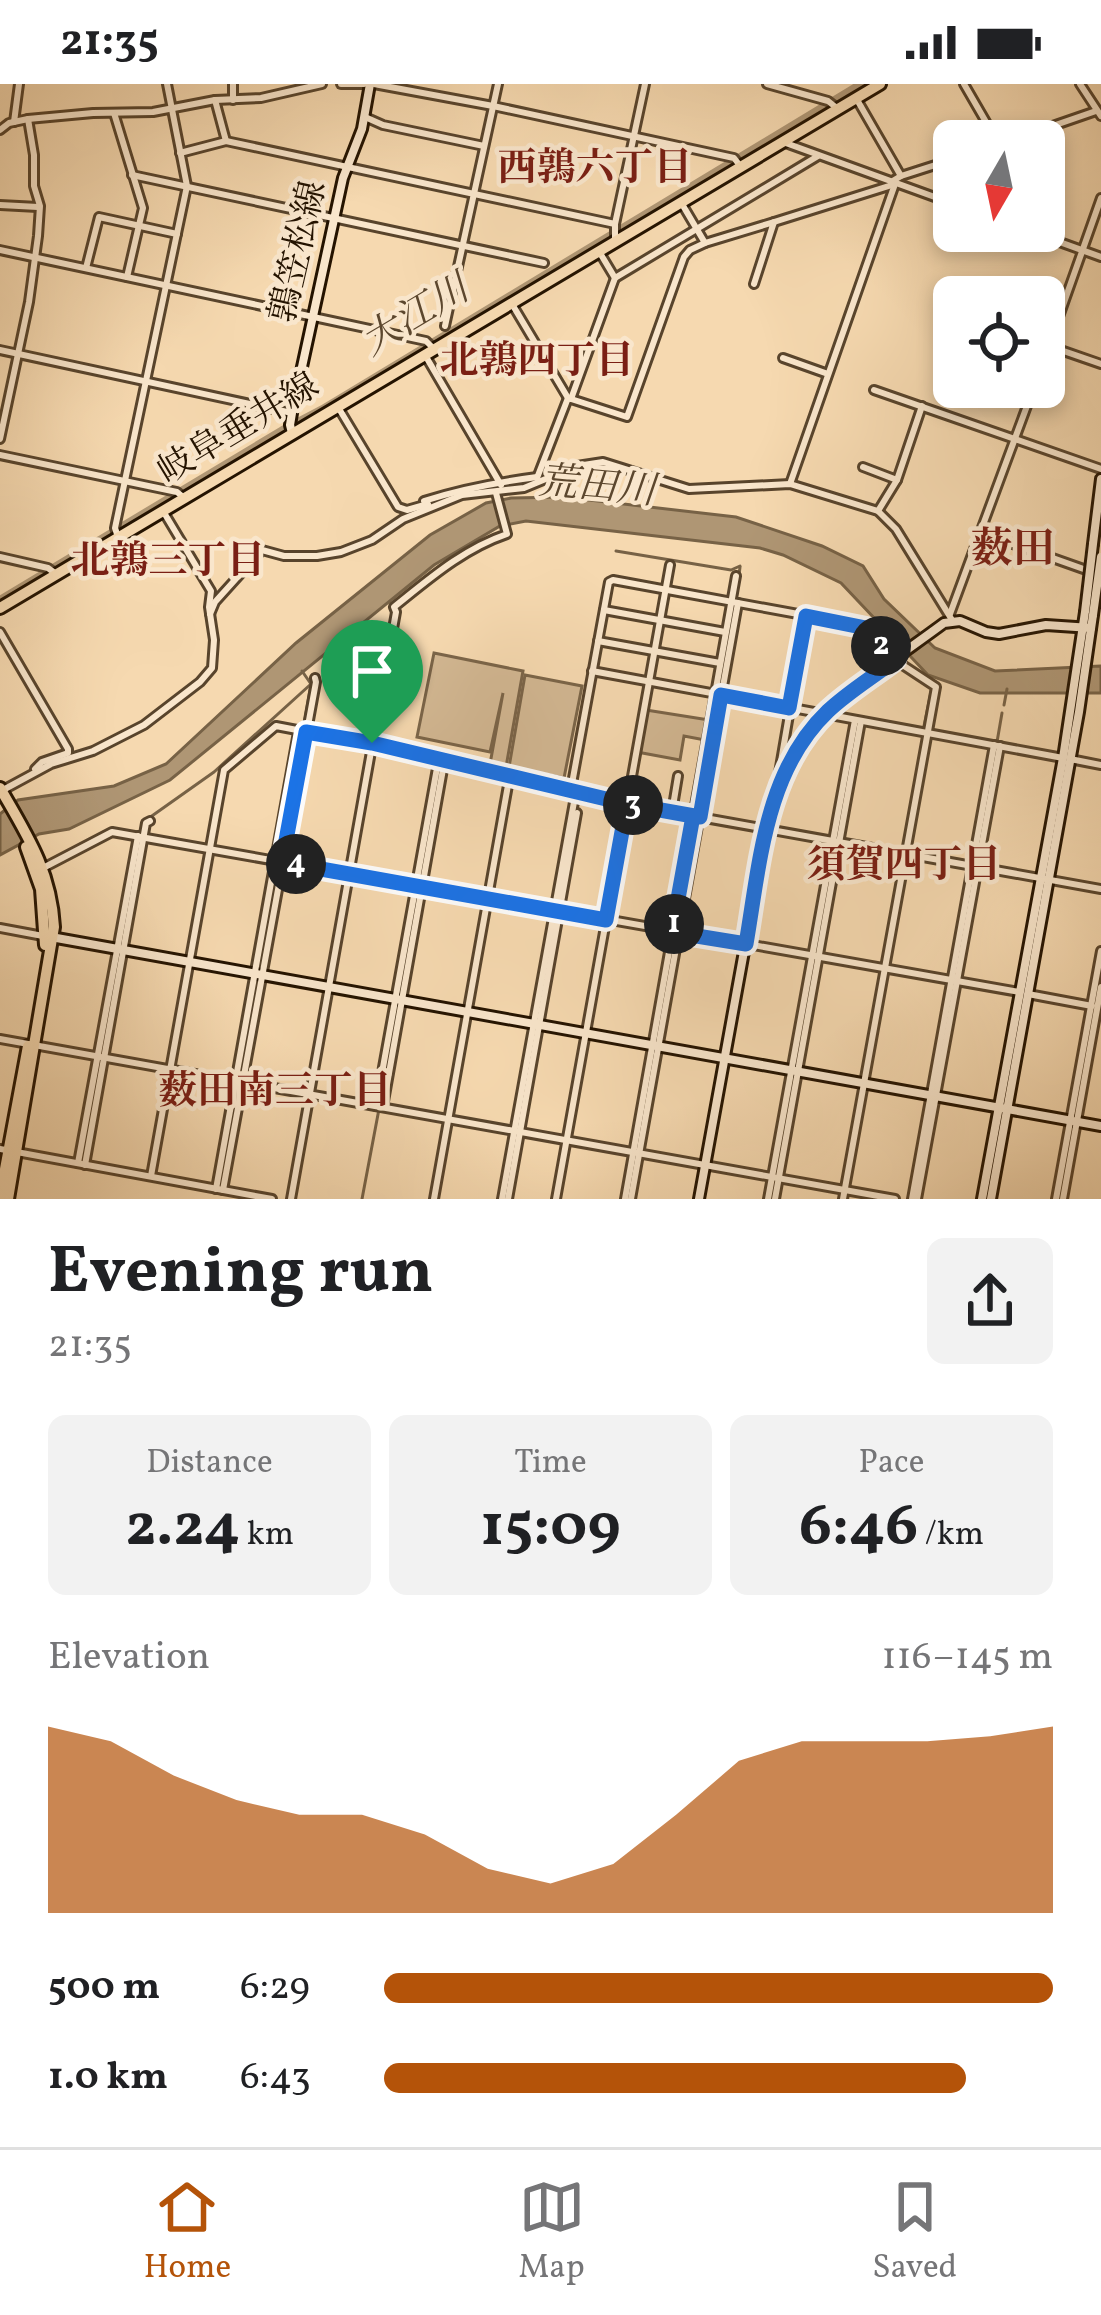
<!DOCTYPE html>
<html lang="en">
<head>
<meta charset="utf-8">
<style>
  body { margin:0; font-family:Vollkorn,"Noto Serif JP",serif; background:#f2f2f2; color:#202124; height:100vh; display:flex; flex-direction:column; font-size:45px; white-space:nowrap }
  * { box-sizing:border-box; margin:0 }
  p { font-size:39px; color:#757577 }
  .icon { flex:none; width:66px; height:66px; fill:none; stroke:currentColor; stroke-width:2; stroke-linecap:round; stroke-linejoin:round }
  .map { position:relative; height:1115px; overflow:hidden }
  .panel { display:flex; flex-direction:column; background:#fff; flex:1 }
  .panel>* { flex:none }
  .needle { width:78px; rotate:189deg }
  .fabs { position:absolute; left:933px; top:36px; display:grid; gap:24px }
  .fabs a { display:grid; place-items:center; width:132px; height:132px; border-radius:18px; background:#fff; box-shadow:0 6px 18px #0003; font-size:60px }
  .pin { position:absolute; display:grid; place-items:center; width:102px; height:102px; color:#fff; margin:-123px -51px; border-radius:50% 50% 50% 0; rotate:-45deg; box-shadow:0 0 12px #0007 }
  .pin .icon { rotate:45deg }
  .km { position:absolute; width:60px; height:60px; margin:-30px; border-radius:50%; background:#222; color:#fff; font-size:33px; line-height:60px; text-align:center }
  .round { display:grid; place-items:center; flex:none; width:126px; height:126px; border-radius:18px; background:#f2f2f2 }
  .overview { display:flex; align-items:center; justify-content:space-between; height:204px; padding:0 48px }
  h1 { font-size:66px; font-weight:700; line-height:90px }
  .stats { display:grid; grid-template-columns:repeat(3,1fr); gap:18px; height:204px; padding:12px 48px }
  .stats div { display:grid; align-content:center; border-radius:18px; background:#f2f2f2; text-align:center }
  .stats b { font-size:60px; font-weight:700 }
  .stats small { font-size:33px; font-weight:400 }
  .stats p { font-size:33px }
  .chart { height:336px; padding:24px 48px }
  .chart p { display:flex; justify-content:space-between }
  .chart svg { width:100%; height:216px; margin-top:12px; fill:#b45309; opacity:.7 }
  ul { padding:0 48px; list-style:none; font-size:39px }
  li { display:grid; grid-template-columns:192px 144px 1fr; align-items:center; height:90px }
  li i { height:30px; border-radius:15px; background:#b45309 }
  .status { display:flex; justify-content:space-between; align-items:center; height:84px; padding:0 60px; background:#fff; direction:ltr }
  .status svg { height:33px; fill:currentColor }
  .tab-bar { display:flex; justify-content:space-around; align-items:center; height:168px; border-top:3px solid #e0e0e0; background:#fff; font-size:33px; color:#757577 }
  .tab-bar a { display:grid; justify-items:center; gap:6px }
  .tab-bar .on { color:#b45309 }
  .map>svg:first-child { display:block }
</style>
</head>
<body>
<div class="status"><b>21:35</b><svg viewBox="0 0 49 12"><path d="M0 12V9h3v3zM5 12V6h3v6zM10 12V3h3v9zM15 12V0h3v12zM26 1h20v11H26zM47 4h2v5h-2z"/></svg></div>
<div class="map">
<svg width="1101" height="1115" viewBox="0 0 1101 1115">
  <rect width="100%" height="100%" fill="#f6d9b0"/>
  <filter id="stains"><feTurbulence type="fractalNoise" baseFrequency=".00167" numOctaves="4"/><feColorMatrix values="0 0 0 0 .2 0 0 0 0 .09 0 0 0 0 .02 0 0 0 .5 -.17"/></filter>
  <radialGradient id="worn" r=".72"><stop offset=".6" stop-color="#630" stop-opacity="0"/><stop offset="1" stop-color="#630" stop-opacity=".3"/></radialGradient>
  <!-- green -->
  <g fill="#d2b792" stroke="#7b6549" stroke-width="3">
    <polygon points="434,569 523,587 506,683 490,680 503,609 490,668 417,653"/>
    <polygon points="525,591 582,602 564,694 509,683"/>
    <polygon points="646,626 709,636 705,656 684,652 680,676 637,668"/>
  </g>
  <!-- water -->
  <polygon fill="#af9674" stroke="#776246" stroke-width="3" points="563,413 736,433 822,462 863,482 884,515 935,564 995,587 1101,582 1101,609 980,609 928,591 841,499 783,471 760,464 526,437 500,442 434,481 170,696 69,745 39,750 0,771 0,730 18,716 114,702 166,680 296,559 430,451 486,419 511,414"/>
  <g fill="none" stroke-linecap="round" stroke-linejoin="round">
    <!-- stream -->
    <g stroke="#776246" stroke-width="3">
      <polyline points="616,467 731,486 740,482"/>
      <polyline points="736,515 740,483"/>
      <polyline points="302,587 311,600 304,641"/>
      <polyline points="719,606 731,539"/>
      <polyline points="1004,621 1007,605"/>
      <polyline points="865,641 917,650"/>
      <polyline points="924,642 932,603"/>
      <polyline points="310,653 367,663"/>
      <polyline points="710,658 718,614"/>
      <polyline points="997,658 1002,629"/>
      <polyline points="375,664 434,676"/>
      <polyline points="149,734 214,688 311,600"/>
      <polyline points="837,752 856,647"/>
      <polyline points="280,772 302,653"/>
      <polyline points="676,845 696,736"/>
      <polyline points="816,867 835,763"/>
      <polyline points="259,885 278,782"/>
      <polyline points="399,910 405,877"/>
      <polyline points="1095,920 1101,884"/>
      <polyline points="658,949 675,852"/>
      <polyline points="796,981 814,877"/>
      <polyline points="240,992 257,898"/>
      <polyline points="647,1011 652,980"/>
      <polyline points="380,1018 397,922"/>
      <polyline points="90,1028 101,975"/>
      <polyline points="1074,1032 1094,925"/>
      <polyline points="777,1089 794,993"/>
      <polyline points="221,1097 238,1002"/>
      <polyline points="362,1115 379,1025"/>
      <polyline points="772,1115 775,1098"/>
      <polyline points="1059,1115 1072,1044"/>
    </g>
    <!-- river -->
    <polyline stroke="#af9674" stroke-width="10" points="0,517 283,347 323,326 863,0"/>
    <!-- street casing -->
    <g stroke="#58442c" stroke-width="12">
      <g id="street">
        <polyline points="341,0 364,0"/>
        <polyline points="374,0 493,22 734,74 741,83"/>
        <polyline points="767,0 828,17 838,25"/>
        <polyline points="964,0 997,57"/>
        <polyline points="1080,0 1101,32"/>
        <polyline points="856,14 901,92"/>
        <polyline points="215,16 226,57"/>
        <polyline points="233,16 233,0"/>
        <polyline points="114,29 143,124 127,193"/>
        <polyline points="365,33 383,41 484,62"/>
        <polyline points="14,38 19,0"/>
        <polyline points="0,46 9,39 28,35 93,29 153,28 215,16 261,14 322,0"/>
        <polyline points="1009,57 1096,27"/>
        <polyline points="783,58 954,120"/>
        <polyline points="180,69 226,57 615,140"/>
        <polyline points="132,91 544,179"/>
        <polyline points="891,98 901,92 954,75"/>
        <polyline points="0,121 38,123"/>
        <polyline points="774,138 892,101"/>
        <polyline points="1029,147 1101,173"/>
        <polyline points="615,155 615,140 645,0"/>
        <polyline points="705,159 774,138 754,200"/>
        <polyline points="0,166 426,257 434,265"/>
        <polyline points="600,169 615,194 818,72"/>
        <polyline points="86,184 99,133 177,150"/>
        <polyline points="512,220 568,314"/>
        <polyline points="445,242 498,0"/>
        <polyline points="1049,262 1101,280"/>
        <polyline points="0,266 292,329"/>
        <polyline points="425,271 501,401"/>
        <polyline points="783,274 828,290"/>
        <polyline points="1044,275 1101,114"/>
        <polyline points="874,306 1101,385"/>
        <polyline points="568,314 627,333 684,173 690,166 705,159 682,120"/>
        <polyline points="571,315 615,194"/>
        <polyline points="338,323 398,423 407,426 428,420"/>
        <polyline points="0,355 29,218 38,152 40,122 34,102 34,71 28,35"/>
        <polyline points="0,371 177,408 183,413"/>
        <polyline points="863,383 897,396"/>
        <polyline points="537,394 568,314"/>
        <polyline points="790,400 895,100"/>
        <path d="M424 417C461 405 499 398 537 393"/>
        <polyline points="878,427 897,396 922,322"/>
        <polyline points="982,449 1092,488"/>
        <polyline points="118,453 115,444 187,102 167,0"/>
        <polyline points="0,473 48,484 56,490"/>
        <polyline points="604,526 725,548"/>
        <polyline points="210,530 215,518 262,466 284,472 317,472 341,468 372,456 403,435 462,411 524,404 577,382 603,378 689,405 790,400 878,427 896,445 952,536"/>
        <polyline points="950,530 1034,303"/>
        <polyline points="0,548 68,665 68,669 42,678 35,685"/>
        <polyline points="598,557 720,579"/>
        <polyline points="592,587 1063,674"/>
        <polyline points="1070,675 1101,681"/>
        <polyline points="783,693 779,689 806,532"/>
        <polyline points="571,705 609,498 613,496 858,541 866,544 895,576 936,603 843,1115"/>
        <polyline points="3,706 51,680 93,667 144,641 200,598 212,584 214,556 209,523 211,507 163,427"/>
        <polyline points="672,728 678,692"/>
        <polyline points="43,784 112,748 1019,908"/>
        <polyline points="0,844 43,852"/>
        <polyline points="1028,910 1092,922"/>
        <polyline points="0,955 895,1115"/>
        <polyline points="376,1022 439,673"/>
        <polyline points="383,1023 445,674"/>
        <polyline points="0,1065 272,1115"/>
        <polyline points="78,1079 138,752"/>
        <polyline points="85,1081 146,739 150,737"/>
        <polyline points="151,1092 224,686 276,642 439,673 627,720 1101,805"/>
        <polyline points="216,1105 298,648"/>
        <polyline points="223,1106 316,598 315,594"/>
        <path d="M291 1115 396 528 394 523C429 495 463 465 507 450L496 409"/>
        <polyline points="434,1115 510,690"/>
        <polyline points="502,1115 576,707"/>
        <polyline points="508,1115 577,729"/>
        <polyline points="556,1115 670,481"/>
        <polyline points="625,1115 736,492"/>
        <polyline points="631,1115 738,519"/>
        <polyline points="768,1115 855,636"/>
        <polyline points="775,1115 861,637"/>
        <polyline points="912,1115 994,661"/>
        <polyline points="917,1115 1000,662"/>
        <polyline points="1056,1115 1101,867"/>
        <polyline points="1063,1115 1101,903"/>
      </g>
    </g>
    <!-- secondary casing -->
    <g stroke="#241300" stroke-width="14">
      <g id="secondary">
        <polyline points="292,349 290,341 292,329 343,94 362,45 370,0"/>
        <polyline points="1093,460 1101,395"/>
        <polyline points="51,853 1101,1042"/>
        <path d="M699 1115 769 730C799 632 866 597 944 539L960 537 986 548 999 550 1046 541 1091 544"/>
        <polyline points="982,1115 1063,674 1085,528"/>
        <polyline points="991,1115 1079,628 1093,531"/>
      </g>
    </g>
    <!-- primary casing -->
    <g stroke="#241300" stroke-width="16">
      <g id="primary">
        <polyline points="0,524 880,0"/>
        <path d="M0 704C27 751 51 787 54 843L8 1115"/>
        <polyline points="26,763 41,805 45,861"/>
        <polyline points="0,1112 28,962"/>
      </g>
    </g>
    <!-- street -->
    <use href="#street" stroke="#f9e6cc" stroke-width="6"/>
    <!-- secondary -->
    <use href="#secondary" stroke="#f9e6cc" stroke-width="8"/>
    <!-- primary -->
    <use href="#primary" stroke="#f6d9b0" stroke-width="10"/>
    <!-- secondary-bridge casing -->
    <g stroke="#241300" stroke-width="14" stroke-linecap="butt">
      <g id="secondary-bridge">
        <polyline points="1085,528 1093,460"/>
        <polyline points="1093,531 1101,473"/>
      </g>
    </g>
    <!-- secondary-bridge -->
    <use href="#secondary-bridge" stroke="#f9e6cc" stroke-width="8"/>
  </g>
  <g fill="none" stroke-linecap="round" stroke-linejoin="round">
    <!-- route casing -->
    <g stroke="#fff" stroke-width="24">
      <path id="route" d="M372 659 627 720 693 732 672 848 746 860C760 779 765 687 828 627 848 608 873 593 895 576L866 544 806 532 789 624 721 611 700 733 627 720 606 836 282 778 306 648 372 659"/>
    </g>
    <!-- route -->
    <use href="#route" stroke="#1a73e8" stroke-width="15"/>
  </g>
  <g text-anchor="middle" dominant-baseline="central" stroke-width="9" stroke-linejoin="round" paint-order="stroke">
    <!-- street labels -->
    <g font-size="36" fill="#241300" stroke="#f9e6cc">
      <text transform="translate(300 168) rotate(-77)">鶉笠松線</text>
      <text transform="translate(239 346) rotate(-31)">岐阜垂井線</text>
    </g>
    <!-- neighbourhood labels -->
    <g font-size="39" font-weight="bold" fill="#7a1f14" stroke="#f9e6cc">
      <text x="595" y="86">西鶉六丁目</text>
      <text x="537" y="279">北鶉四丁目</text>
      <text x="168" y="479">北鶉三丁目</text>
      <text x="904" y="783">須賀四丁目</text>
      <text x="275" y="1009">薮田南三丁目</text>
    </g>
    <!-- water labels -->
    <g font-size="39" font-style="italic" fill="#5c472e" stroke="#f9e6cc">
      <text transform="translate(416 233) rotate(-31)">大江川</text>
      <text transform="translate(597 404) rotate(5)">荒田川</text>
    </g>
    <!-- quarter labels -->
    <g font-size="42" font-weight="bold" fill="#7a1f14" stroke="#f9e6cc">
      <text x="1013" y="467">薮田</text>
    </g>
  </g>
  <rect width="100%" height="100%" filter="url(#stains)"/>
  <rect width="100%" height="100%" fill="url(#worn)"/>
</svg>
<div class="fabs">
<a><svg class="needle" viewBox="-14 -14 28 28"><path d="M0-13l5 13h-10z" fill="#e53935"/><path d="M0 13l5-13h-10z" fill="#757577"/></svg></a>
<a><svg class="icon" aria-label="locate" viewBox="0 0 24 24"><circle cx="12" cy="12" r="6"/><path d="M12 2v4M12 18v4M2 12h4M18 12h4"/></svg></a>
</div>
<div class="pin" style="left:372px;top:659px;background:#1e9e55"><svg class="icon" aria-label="arrive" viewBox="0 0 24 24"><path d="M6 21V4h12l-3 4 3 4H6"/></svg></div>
<b class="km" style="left:674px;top:840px">1</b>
<b class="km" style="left:881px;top:562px">2</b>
<b class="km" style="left:633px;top:721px">3</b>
<b class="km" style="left:296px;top:780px">4</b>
</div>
<section class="panel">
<div class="overview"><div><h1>Evening run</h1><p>21:35</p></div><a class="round"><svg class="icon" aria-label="share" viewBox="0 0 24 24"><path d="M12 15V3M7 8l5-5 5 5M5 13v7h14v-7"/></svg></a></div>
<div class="stats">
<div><p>Distance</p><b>2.24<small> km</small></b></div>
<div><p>Time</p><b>15:09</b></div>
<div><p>Pace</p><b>6:46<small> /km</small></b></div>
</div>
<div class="chart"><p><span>Elevation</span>116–145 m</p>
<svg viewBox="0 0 160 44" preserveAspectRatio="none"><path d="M0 44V6L10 9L20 16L30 21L40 24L50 24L60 28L70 35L80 38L90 34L100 24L110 13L120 9L130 9L140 9L150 8L160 6V44z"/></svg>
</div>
<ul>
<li><b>500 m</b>6:29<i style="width:100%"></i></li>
<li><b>1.0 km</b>6:43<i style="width:87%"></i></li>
</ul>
</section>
<nav class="tab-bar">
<a class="on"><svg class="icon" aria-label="home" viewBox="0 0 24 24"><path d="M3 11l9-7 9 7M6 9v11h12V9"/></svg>Home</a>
<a><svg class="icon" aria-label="map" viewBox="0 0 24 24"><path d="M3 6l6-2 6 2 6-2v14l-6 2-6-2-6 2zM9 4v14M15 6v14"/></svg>Map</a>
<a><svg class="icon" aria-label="saved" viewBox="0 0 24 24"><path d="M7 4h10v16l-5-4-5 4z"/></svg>Saved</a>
</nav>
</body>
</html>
